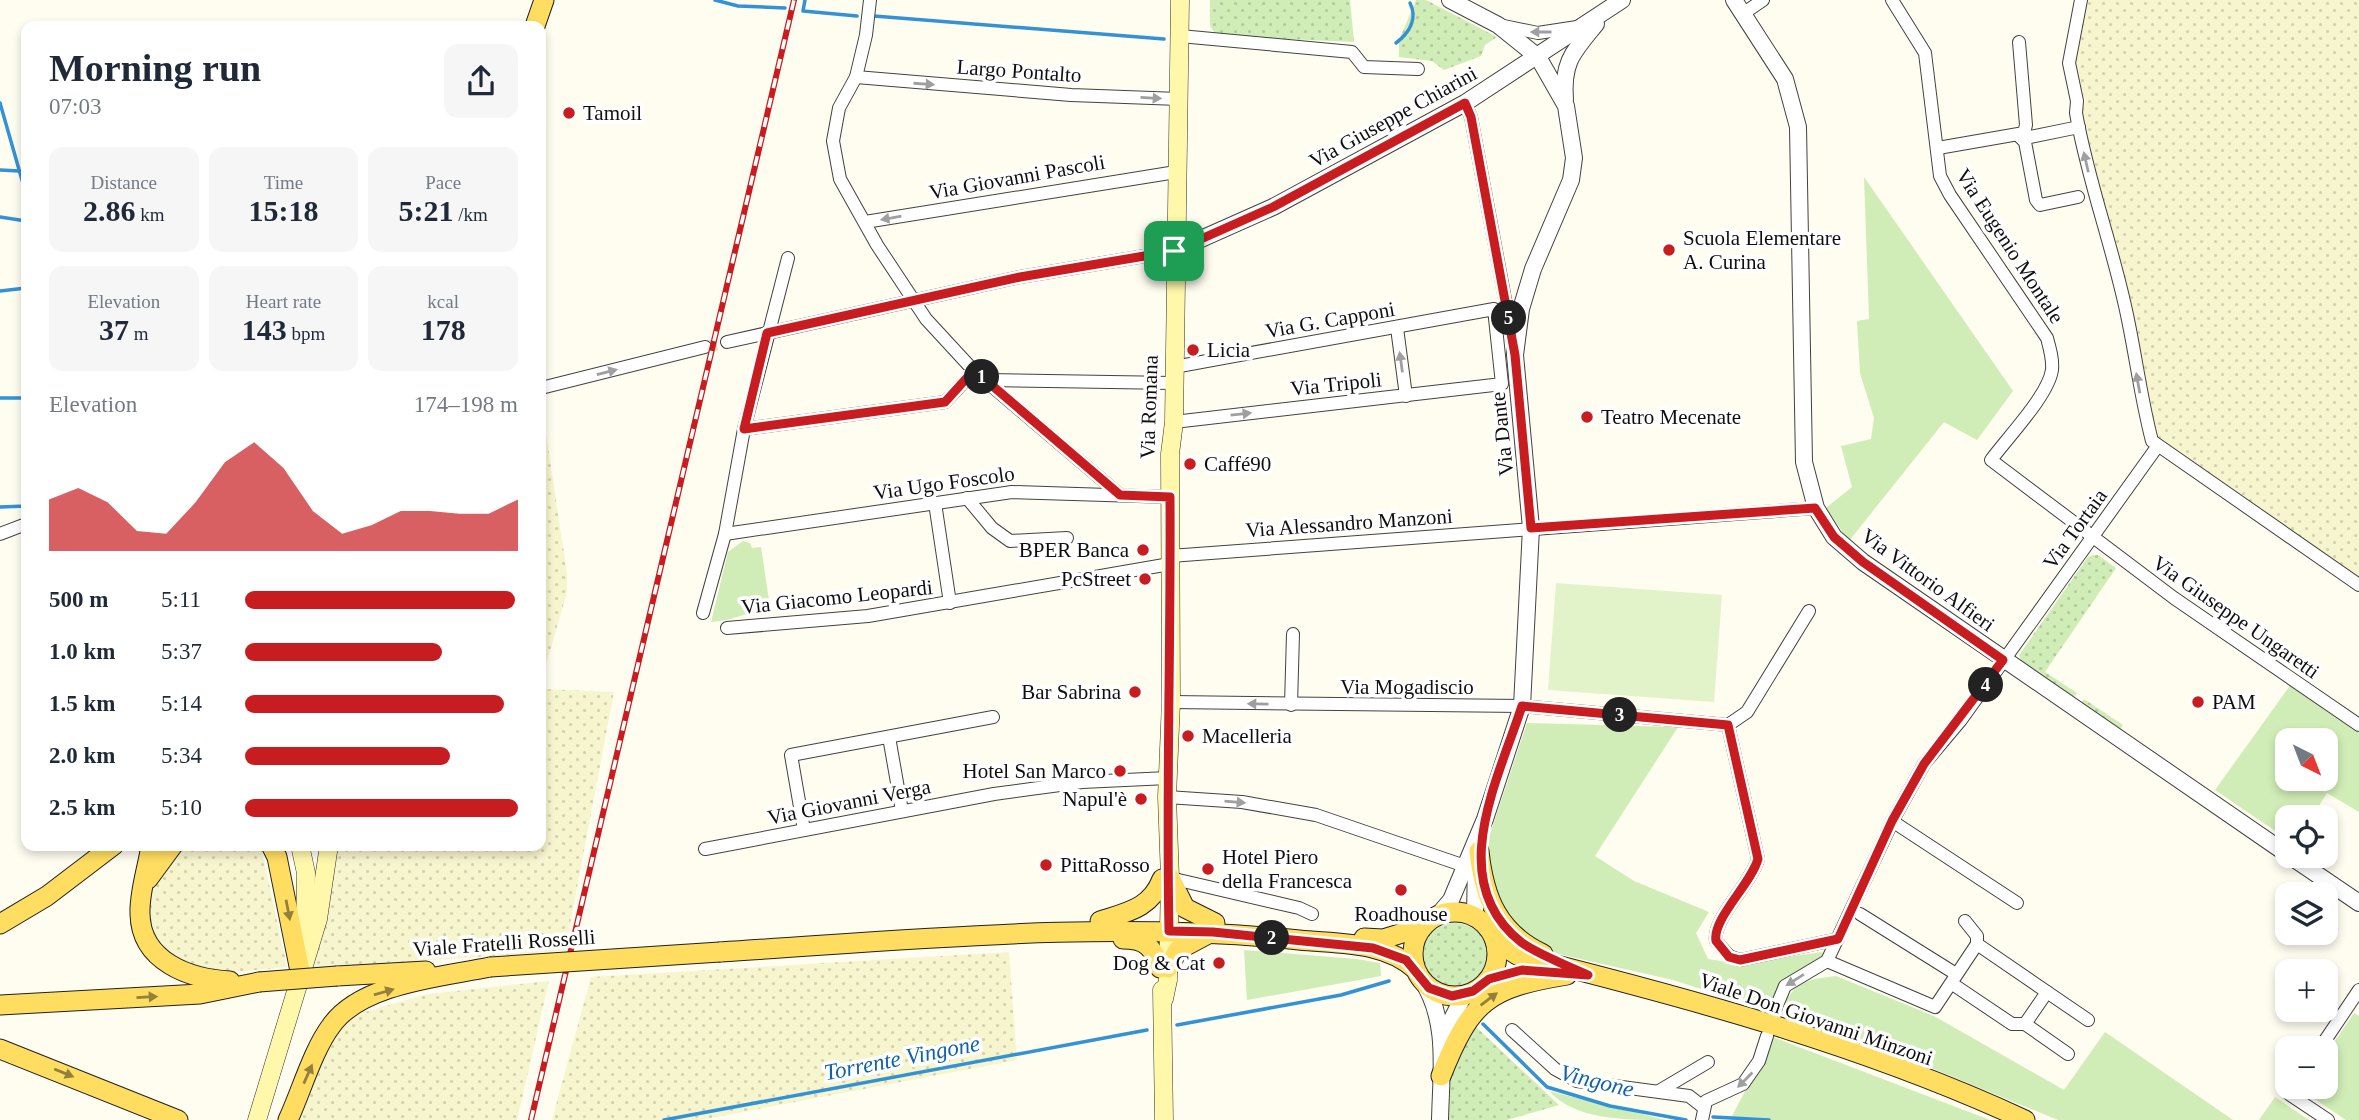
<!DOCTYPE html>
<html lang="en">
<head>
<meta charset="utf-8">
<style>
  body { margin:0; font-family:"Times New Roman",serif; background:#f6f6f7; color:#1f2937; height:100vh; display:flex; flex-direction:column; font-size:26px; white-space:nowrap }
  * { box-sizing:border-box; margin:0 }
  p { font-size:23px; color:#747a83 }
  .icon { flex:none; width:38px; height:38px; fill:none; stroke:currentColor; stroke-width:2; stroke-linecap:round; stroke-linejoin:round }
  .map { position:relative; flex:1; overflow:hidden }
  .sheet { position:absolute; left:21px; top:21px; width:525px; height:830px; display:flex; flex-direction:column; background:#fff; border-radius:14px; box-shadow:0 4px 10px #0003 }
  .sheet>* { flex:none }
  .needle { width:46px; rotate:138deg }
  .buttons { position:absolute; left:2275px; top:728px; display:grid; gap:14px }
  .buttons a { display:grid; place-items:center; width:63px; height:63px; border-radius:14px; background:#fff; box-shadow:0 4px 10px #0003; font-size:35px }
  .pin { position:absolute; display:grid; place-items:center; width:60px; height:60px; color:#fff; margin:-30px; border-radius:14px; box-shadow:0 4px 10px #0006 }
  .km { position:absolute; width:35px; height:35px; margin:-18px; border-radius:50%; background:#222; color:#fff; font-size:19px; line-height:35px; text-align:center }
  .round { display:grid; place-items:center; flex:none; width:74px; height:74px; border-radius:14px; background:#f6f6f7 }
  .overview { display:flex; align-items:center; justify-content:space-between; height:119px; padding:0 28px }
  h1 { font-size:38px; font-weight:600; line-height:52px }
  .stats { display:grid; grid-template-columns:repeat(3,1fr); gap:10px; height:119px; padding:7px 28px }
  .stats div { display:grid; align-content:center; border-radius:14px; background:#f6f6f7; text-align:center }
  .stats b { font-size:30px; font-weight:600 }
  .stats small { font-size:19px; font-weight:400 }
  .stats p { font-size:19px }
  .chart { height:196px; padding:14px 28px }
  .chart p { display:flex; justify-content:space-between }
  .chart svg { width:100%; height:126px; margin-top:7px; fill:#c81d20; opacity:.7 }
  ul { padding:0 28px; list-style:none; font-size:23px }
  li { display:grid; grid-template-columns:112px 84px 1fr; align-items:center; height:52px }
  li i { height:18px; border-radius:9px; background:#c81d20 }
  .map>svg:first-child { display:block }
</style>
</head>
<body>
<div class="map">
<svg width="2359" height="1120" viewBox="0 0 2359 1120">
  <defs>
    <pattern id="farmland-dots" width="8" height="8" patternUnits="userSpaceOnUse" patternTransform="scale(1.75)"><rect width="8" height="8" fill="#f7f5ce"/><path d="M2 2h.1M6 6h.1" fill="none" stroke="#d3d1b0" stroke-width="1.8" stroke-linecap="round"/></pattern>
    <pattern id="grass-dots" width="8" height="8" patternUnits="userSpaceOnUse" patternTransform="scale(1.75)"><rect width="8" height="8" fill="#d1edb7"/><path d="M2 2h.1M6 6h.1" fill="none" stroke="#b2ca9c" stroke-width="1.8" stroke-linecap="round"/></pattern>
    <pattern id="plaza-grid" width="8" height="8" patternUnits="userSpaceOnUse" patternTransform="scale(1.75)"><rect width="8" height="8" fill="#f0ecde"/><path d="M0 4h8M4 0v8" fill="none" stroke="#cdc9bd"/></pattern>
  </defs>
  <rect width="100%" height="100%" fill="#fffcf0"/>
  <!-- farmland -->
  <g fill="url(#farmland-dots)">
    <polygon points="2085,0 2359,0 2359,578 2159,445 2143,389 2132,306 2103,213 2082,115 2085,100 2075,64"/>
    <polygon points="541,400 567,574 567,592 541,682"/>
    <polygon points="541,689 614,692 565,951 309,968 333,845 541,845"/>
    <polygon points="176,845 261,847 287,967 224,973 186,969 153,939 147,901 161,865"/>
    <polygon points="1009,952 1017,1060 700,1120 552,1120 591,977"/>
    <polygon points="549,981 517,1120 297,1120 337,1030 358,1014 427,994"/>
  </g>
  <!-- grass -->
  <g fill="url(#grass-dots)">
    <polygon points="1210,0 1350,0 1354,42 1217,36 1210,26"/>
    <polygon points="1416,0 1426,0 1497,37 1485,45 1481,56 1444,70 1432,61 1399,57 1399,40"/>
    <polygon points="2093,555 2098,555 2116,568 2045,672 2077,693 2073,698 2022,663 2019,655 2088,557"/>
    <polygon points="2084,699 2123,725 2120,730 2081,703"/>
    <circle cx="1455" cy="955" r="32"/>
    <polygon points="1474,1025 1559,1105 1507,1120 1445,1120 1447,1077"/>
  </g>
  <!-- park -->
  <g fill="#d1edb7" fill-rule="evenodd">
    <polygon points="1864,177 2013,391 1977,440 1944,422 1849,541 1826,508 1852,487 1841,446 1871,439 1874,418 1860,373 1857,321 1869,319"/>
    <path d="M743 541 750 543 752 548 761 547 770 607C749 612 732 621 711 622L728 552Z"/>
    <path d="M2294 680 2359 725V812L2327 793 2312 817H2287V839L2215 790ZM2287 740H2326V779H2287Z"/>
    <polygon points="1527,723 1678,727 1595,856 1634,881 1709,912 1696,933 1708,959 1739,964 1822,952 1824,956 1781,984 1771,1011 1673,980 1554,953 1540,947 1493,900 1486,846"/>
    <polygon points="1244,950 1356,959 1380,963 1381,976 1247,1000"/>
    <path d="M1836 976 1934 1016 2064 1090 2105 1032 2233 1120H2058L1873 1044 1781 1015C1792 981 1803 980 1836 976Z"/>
    <polygon points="2354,1013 2359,1016 2359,1120 2346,1120 2301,1090 2303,1087 2326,1087 2326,1054"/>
    <polygon points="1773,1037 1990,1120 1730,1120"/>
    <path d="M1549 1091 1666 1120C1624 1120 1575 1120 1549 1091Z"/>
    <polygon points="2275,1097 2309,1120 2259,1120"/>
  </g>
  <!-- pitch -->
  <polygon fill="#e3f3c9" points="1556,583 1722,595 1714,702 1548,690"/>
  <!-- plaza -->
  <polygon fill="url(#plaza-grid)" points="2287,755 2287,779 2303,779 2298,783 2287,784 2278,776 2278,762"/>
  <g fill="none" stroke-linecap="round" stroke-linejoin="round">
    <!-- stream -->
    <g stroke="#3391d6" stroke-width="3.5">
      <polyline points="715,0 738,6 785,8"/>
      <polyline points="805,0 803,11 857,16"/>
      <polyline points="874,16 1164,39"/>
      <path d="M1396 43C1409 33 1418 19 1410 3"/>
      <polyline points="0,103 26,194"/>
      <polyline points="0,170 19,171"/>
      <polyline points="0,217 26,221"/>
      <polyline points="0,291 26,288"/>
      <polyline points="0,398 26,398"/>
      <polyline points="0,507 26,506"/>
      <polyline points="1483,1024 1547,1087 1610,1106 1686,1120"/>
      <polyline points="1177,1025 1341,995 1389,981"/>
      <polyline points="1713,1117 1769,1120"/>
      <polyline points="664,1120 1147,1030"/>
    </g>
    <!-- minor-tunnel -->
    <polyline stroke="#dbd8ce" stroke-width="12" stroke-dasharray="12 6" stroke-linecap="butt" points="705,347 727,342"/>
    <!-- minor casing -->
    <g stroke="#424242" stroke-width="14">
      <g id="minor">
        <polyline points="870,0 866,35 856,77 839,108 833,141 840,179 877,245 926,319 974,371 1120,495"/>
        <path d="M1892 0 1925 53 1940 176 1950 195 2047 338C2050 349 2053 359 2052 370 2048 396 2007 438 1991 460L2174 598 2359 725"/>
        <path d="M2081 0 2069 63 2077 101 2076 113C2088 182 2113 247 2127 315 2136 357 2141 399 2152 441L2359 585"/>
        <polyline points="1744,13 1763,0"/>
        <polyline points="1499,25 1538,33 1577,27"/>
        <polyline points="1180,36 1352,52 1364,67 1418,69"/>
        <polyline points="856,77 1071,95 1179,99"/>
        <polyline points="1465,103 1471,117 1513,342"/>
        <polyline points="2019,136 2025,142 2036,200 2040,205 2078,197"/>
        <polyline points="2019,136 2030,137 2079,127"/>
        <polyline points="1938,148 2024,133 2026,125 2019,42"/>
        <polyline points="865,222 1176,172"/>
        <polyline points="1397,328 1406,396"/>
        <polyline points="727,342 1020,277 1174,251"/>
        <polyline points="1174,367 1494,309 1502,384 1174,422"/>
        <polyline points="985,380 1173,383"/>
        <polyline points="541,388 705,347"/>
        <polyline points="744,429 945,402 974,371"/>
        <polyline points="967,498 992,528 1010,541 1067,538"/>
        <polyline points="935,503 950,603"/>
        <polyline points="0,534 26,524"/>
        <polyline points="725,534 1012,492 1170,497"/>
        <polyline points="1170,556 1816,508"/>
        <polyline points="703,613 725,534 744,429 788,258"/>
        <polyline points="727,628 868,616 1170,564"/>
        <path d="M1171 702 1522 706 1728 725 1758 859C1751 884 1712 919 1716 941L1729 956 1740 960 1838 939"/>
        <polyline points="1291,705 1293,634"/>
        <polyline points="1728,725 1747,712 1809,611"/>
        <polyline points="889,737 902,811"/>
        <polyline points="1167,797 1242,802 1316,815 1465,866"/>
        <polyline points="1892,821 2017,903"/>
        <polyline points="804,830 791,755 993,717"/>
        <polyline points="705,849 994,794 1082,782 1168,778"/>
        <polyline points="1170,878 1299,908 1312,914"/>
        <polyline points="1860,914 1956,974"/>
        <polyline points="1965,921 1977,936 1977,944"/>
        <polyline points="1827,961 1935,1007 1977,944 2047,992 2025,1024 2012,1024 1951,983"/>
        <polyline points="2047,992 2088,1020"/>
        <polyline points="1775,1010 1785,986 1827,961 1894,818 1924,764 1961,720 2157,447"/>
        <polyline points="2025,1024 2068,1054"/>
        <polyline points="1512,1030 1555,1069 1577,1081 1689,1096 1703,1107"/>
        <polyline points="2320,1048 2359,990"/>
        <polyline points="2293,1087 2289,1094 2328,1120"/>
        <polyline points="1659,1091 1708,1062"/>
        <polyline points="1702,1120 1706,1101 1743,1084 1759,1061 1767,1036"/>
      </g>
    </g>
    <!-- tertiary casing -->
    <g stroke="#424242" stroke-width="18">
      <g id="tertiary">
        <polyline points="1734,0 1785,79 1798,127 1804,462 1816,508 1834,537 1863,562 2287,854"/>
        <path d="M1565 100C1562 62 1573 52 1596 24"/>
        <polyline points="1174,251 1273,207 1465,103 1622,0"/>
        <polyline points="2290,856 2359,903"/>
        <polyline points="1439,914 1451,900 1485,819 1522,706 1531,528 1515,355 1521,309 1533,269 1571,180 1574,158 1566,106 1538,57 1498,25 1450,0"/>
        <polyline points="1475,916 1476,862"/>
        <path d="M1421 979C1449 1020 1441 1072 1440 1120"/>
        <polyline points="1447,1047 1452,1019 1464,995"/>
      </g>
    </g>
    <!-- secondary casing -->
    <g stroke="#313131" stroke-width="19">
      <g id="secondary">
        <polyline points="300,845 306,873 305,936"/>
        <polyline points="1162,990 1164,1120"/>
        <polyline points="1164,999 1168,980 1170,878 1167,797 1171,702 1170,454 1174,422 1180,0"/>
        <polyline points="257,1120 318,919 329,845"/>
      </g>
    </g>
    <!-- primary casing -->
    <g stroke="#202020" stroke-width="21">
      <g id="primary">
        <polyline points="535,26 544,0"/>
        <path d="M151 845C148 867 139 892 140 914 141 962 190 979 230 981"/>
        <polyline points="271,845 277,857 301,976"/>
        <path d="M1479 851C1484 898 1498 933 1543 954"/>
        <polyline points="1170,878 1185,908 1215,923"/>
        <polyline points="148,879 173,845"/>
        <circle cx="1455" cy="954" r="42"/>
        <path d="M1100 921C1128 912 1151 908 1162 879"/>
        <polyline points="0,924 47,896 114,845"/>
        <polyline points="1364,938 1383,939 1422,927"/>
        <path d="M1123 939C1146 939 1153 947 1160 968"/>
        <path d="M1495 941 1517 955C1689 998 1863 1045 2025 1120"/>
        <path d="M720 952C913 940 1106 920 1299 940 1338 944 1384 941 1415 969"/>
        <polyline points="1168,968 1178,950 1208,934"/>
        <polyline points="337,976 426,971"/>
        <polyline points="0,1005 200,994 259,982"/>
        <polyline points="0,1049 178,1120"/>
        <path d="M1441 1076C1471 1001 1487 988 1567 975"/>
        <path d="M288 1120C301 1092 313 1050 331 1026 361 983 442 977 490 967"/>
      </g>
    </g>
    <!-- minor -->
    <use href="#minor" stroke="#fff" stroke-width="12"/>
    <!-- tertiary -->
    <use href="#tertiary" stroke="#fff" stroke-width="16"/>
    <!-- secondary -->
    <use href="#secondary" stroke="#fff8ab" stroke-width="18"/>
    <!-- primary -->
    <use href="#primary" stroke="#ffdd60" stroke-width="19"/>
    <!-- rail casing -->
    <g stroke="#c81d20" stroke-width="6">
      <polyline id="rail" points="531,1120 794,0"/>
    </g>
    <!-- rail -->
    <use href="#rail" stroke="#fff" stroke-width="3.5" stroke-dasharray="10" stroke-linecap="butt"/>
    <!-- primary-bridge casing -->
    <g stroke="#202020" stroke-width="21" stroke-linecap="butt">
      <g id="primary-bridge">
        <polyline points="490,967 720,952"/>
        <polyline points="259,982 337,976"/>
      </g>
    </g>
    <!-- primary-bridge -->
    <use href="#primary-bridge" stroke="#ffdd60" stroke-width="19"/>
  </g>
  <!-- one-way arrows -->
  <defs><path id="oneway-solid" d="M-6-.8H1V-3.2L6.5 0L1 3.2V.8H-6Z" transform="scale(1.75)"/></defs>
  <g fill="#9f9f9f">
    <use href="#oneway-solid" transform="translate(1541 32) rotate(-180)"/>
    <use href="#oneway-solid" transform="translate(924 84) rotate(4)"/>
    <use href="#oneway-solid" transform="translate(1151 98) rotate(3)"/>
    <use href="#oneway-solid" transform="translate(2086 162) rotate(-103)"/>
    <use href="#oneway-solid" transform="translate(891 218) rotate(170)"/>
    <use href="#oneway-solid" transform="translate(1401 362) rotate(-98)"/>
    <use href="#oneway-solid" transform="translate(607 372) rotate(-14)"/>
    <use href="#oneway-solid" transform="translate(2138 383) rotate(-100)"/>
    <use href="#oneway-solid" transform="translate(1241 414) rotate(-6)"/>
    <use href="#oneway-solid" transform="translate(1258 704) rotate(-179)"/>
    <use href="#oneway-solid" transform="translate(1235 802) rotate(5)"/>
    <use href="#oneway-solid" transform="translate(1795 980) rotate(148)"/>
    <use href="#oneway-solid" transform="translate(1745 1080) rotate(135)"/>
  </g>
  <g fill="#93803c">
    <use href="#oneway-solid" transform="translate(288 910) rotate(79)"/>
    <use href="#oneway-solid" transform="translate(384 992) rotate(-16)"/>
    <use href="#oneway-solid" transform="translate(147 997) rotate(-3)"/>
    <use href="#oneway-solid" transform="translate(1489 999) rotate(-37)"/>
    <use href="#oneway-solid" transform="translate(64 1073) rotate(22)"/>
    <use href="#oneway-solid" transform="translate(308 1074) rotate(-66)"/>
  </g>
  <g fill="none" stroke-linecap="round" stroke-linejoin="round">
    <!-- route casing -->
    <g stroke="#fff" stroke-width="14">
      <path id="route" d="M1465 103 1471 117 1515 355 1531 528 1815 508 1834 537 1863 562 2003 660 1924 764 1892 821 1838 939 1740 960 1729 957 1716 941C1712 919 1751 884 1758 859L1728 725 1522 706C1498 780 1444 881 1521 942 1534 952 1572 968 1588 975L1522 970 1489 979 1473 991 1452 996 1429 988 1406 960 1373 948 1213 932 1169 931C1166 787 1171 642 1170 497L1120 495 974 370 945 402 744 429 767 333 1020 277 1174 251 1273 207Z"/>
    </g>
    <!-- route -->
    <use href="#route" stroke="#c81d20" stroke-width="9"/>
  </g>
  <!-- markers -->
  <g fill="#c81d20" stroke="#fff" stroke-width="2.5">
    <circle cx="569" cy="113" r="7"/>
    <circle cx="1669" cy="250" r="7"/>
    <circle cx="1193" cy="350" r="7"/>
    <circle cx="1587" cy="417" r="7"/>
    <circle cx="1190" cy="464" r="7"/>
    <circle cx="1143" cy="550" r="7"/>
    <circle cx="1145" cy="579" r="7"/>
    <circle cx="1135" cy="692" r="7"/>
    <circle cx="2198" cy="702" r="7"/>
    <circle cx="1188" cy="736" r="7"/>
    <circle cx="1120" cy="771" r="7"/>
    <circle cx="1141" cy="799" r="7"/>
    <circle cx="1046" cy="865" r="7"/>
    <circle cx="1208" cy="869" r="7"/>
    <circle cx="1401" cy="890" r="7"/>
    <circle cx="1219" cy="963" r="7"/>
  </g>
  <g text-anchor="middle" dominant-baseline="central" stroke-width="7" stroke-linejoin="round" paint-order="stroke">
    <!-- street labels -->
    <g font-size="21" fill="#0f0f0f" stroke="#fff">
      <text transform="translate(1019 71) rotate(4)">Largo Pontalto</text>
      <text transform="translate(1393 117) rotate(-29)">Via Giuseppe Chiarini</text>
      <text transform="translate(1017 177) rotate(-10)">Via Giovanni Pascoli</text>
      <text transform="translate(2010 246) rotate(57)">Via Eugenio Montale</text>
      <text transform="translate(1330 320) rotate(-10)">Via G. Capponi</text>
      <text transform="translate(1336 384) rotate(-6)">Via Tripoli</text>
      <text transform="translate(1149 407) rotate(-88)">Via Romana</text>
      <text transform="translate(1502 434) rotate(-96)">Via Dante</text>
      <text transform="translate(944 483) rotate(-8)">Via Ugo Foscolo</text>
      <text transform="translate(1349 523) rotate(-4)">Via Alessandro Manzoni</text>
      <text transform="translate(2075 529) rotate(-54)">Via Tortaia</text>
      <text transform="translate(1928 580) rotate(36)">Via Vittorio Alfieri</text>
      <text transform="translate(837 597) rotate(-6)">Via Giacomo Leopardi</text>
      <text transform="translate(2236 617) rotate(35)">Via Giuseppe Ungaretti</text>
      <text x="1407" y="687">Via Mogadiscio</text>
      <text transform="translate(849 802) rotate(-11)">Via Giovanni Verga</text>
      <text transform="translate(504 943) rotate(-4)">Viale Fratelli Rosselli</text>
      <text transform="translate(1816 1019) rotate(19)">Viale Don Giovanni Minzoni</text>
    </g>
    <!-- poi labels -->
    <g font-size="21" fill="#0f0f0f" stroke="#fff" text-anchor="start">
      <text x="583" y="113">Tamoil</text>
      <text x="1683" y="238">Scuola Elementare<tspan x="1683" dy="24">A. Curina</tspan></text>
      <text x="1207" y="350">Licia</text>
      <text x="1601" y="417">Teatro Mecenate</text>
      <text x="1204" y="464">Caffé90</text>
      <text x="1129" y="550" text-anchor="end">BPER Banca</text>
      <text x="1131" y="579" text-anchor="end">PcStreet</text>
      <text x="1121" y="692" text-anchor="end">Bar Sabrina</text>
      <text x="2212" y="702">PAM</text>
      <text x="1202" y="736">Macelleria</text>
      <text x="1106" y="771" text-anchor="end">Hotel San Marco</text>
      <text x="1127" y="799" text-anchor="end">Napul'è</text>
      <text x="1222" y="857">Hotel Piero<tspan x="1222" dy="24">della Francesca</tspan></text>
      <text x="1060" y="865">PittaRosso</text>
      <text x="1401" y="914" text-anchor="middle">Roadhouse</text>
      <text x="1205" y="963" text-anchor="end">Dog &amp; Cat</text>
    </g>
    <!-- water labels -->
    <g font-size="23" font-style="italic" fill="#0f62a9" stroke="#fff">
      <text transform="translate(902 1058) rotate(-11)">Torrente Vingone</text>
      <text transform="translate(1597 1081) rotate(14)">Vingone</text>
    </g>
  </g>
</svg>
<div class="buttons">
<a><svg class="needle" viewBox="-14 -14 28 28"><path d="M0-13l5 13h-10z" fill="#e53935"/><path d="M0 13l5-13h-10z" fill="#747a83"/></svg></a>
<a><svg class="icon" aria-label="locate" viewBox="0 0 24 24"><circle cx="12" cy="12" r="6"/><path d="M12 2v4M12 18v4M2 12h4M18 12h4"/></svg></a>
<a><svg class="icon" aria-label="layers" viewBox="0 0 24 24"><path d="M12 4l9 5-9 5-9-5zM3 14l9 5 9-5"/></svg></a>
<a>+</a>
<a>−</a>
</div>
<div class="pin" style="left:1174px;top:251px;background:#1e9e55"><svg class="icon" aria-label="arrive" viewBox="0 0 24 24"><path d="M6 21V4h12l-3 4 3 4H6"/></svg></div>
<b class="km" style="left:982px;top:377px">1</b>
<b class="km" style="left:1272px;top:938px">2</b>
<b class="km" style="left:1620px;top:715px">3</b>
<b class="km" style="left:1986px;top:685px">4</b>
<b class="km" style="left:1509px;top:318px">5</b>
<section class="sheet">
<div class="overview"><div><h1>Morning run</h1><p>07:03</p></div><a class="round"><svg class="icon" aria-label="share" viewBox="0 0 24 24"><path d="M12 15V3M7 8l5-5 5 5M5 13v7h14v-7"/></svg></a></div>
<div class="stats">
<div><p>Distance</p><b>2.86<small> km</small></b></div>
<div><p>Time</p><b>15:18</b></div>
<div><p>Pace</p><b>5:21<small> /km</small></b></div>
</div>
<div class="stats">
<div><p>Elevation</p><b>37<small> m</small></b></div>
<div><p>Heart rate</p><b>143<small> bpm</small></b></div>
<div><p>kcal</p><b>178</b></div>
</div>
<div class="chart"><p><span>Elevation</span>174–198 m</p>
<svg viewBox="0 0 160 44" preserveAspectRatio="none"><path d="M0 44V26L10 22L20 27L30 37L40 38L50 27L60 13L70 6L80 15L90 30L100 38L110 35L120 30L130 30L140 31L150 31L160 26V44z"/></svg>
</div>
<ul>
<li><b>500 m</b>5:11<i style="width:99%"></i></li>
<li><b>1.0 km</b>5:37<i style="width:72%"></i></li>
<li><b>1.5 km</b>5:14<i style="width:95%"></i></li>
<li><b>2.0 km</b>5:34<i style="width:75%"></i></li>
<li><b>2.5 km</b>5:10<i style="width:100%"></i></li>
</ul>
</section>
</div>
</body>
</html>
